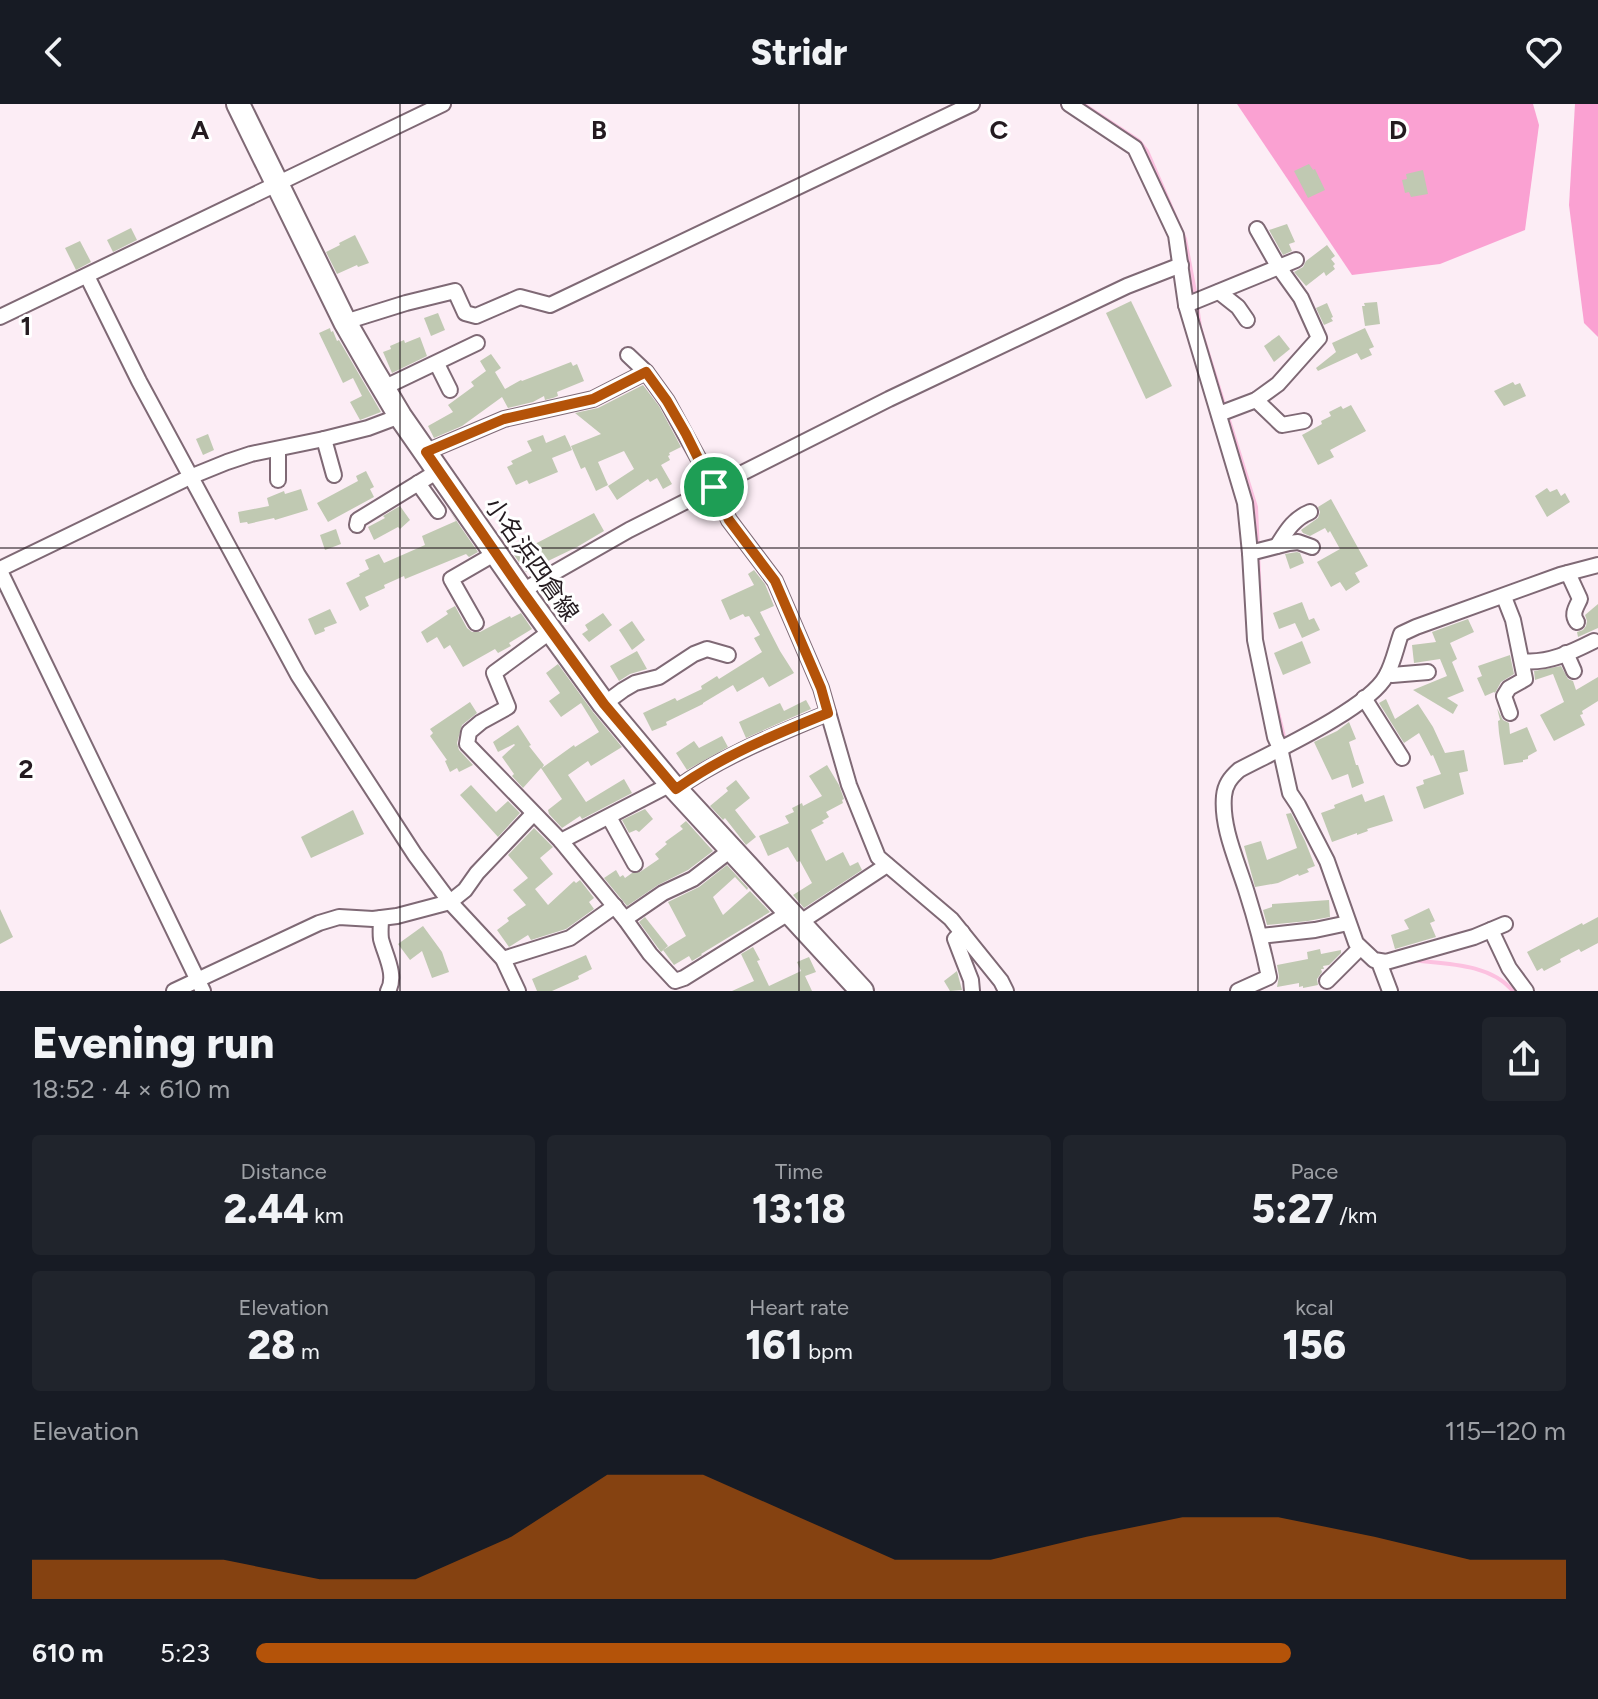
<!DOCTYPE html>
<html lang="en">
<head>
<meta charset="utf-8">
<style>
  body { margin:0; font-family:Figtree,"Noto Sans JP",sans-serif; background:#20242c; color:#f1f3f6; height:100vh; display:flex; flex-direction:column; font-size:30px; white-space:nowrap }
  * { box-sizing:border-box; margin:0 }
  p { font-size:26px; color:#9ea1a6 }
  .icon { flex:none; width:44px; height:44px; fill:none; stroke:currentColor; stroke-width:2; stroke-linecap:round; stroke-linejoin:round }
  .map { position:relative; height:887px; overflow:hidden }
  .panel { display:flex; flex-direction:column; background:#171b24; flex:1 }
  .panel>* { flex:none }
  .pin { position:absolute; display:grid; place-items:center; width:68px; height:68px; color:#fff; margin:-34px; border:4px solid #fff; border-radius:50%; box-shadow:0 2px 8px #0007 }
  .round { display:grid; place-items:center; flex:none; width:84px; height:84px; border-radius:8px; background:#20242c }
  .head { display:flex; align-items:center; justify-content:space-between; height:136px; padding:0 32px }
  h1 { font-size:44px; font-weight:800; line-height:60px }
  .metrics { display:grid; grid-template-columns:repeat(3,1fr); gap:12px; height:136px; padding:8px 32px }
  .metrics div { display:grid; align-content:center; border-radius:8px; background:#20242c; text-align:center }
  .metrics b { font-size:40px; font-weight:800 }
  .metrics small { font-size:22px; font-weight:400 }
  .metrics p { font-size:22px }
  .chart { height:224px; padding:16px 32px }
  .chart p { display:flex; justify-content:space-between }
  .chart svg { width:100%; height:144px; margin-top:8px; fill:#b45309; opacity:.7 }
  ul { padding:0 32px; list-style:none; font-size:26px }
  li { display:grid; grid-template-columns:128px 96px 1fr; align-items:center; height:60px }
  li i { height:20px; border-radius:10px; background:#b45309 }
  header { display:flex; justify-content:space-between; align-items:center; height:104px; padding:0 32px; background:#171b24; font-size:36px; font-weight:800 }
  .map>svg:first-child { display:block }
</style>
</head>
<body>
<header><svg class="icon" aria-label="back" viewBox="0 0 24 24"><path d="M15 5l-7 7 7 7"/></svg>Stridr<svg class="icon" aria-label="heart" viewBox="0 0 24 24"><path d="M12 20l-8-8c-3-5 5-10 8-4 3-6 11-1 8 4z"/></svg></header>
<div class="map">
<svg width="1598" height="887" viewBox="0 0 1598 887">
  <rect width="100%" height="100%" fill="#fcedf5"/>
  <!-- green -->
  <g fill="#faa1d2">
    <polygon points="1237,0 1533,0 1539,21 1525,126 1440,160 1352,171"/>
    <polygon points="1575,0 1598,0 1598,233 1584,219 1569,101"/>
  </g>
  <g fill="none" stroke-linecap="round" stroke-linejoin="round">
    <!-- stream -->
    <g stroke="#fcc1e0" stroke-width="4">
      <polyline points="1083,0 1139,37 1147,47 1185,135 1196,193"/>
      <polyline points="1197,201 1200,223 1256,403 1262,540"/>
      <polyline points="1269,572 1285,637"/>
      <path d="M1411 856C1445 860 1490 859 1513 887"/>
    </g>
  </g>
  <!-- building -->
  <g fill="#c0c9b2">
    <polygon points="1309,60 1313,66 1315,65 1325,86 1308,94 1294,67"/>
    <polygon points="1423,66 1428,90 1411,93 1409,88 1405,89 1402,76 1407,75 1406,70"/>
    <polygon points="1287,120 1295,138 1289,140 1292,147 1283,151 1269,126"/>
    <polygon points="131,124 137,136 113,148 107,136"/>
    <polygon points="355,131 369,159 358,163 357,161 337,170 326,148 340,141 339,139"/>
    <polygon points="80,137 91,158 76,166 65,144"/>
    <polygon points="1327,141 1335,152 1331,155 1335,160 1333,162 1335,165 1326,172 1324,168 1306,182 1294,168 1303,163 1306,157"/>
    <polygon points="1131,197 1172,282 1146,295 1106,209"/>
    <polygon points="1377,198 1380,220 1365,222 1362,202 1365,202 1364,199"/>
    <polygon points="1327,199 1333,213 1331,214 1333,217 1324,221 1316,204"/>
    <polygon points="438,209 445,226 431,232 424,214"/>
    <polygon points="330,224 331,228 333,227 337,237 339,236 381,308 360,316 350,298 362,292 353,274 343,279 319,229"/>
    <polygon points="1365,224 1374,243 1369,245 1372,251 1361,256 1357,249 1318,267 1316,264 1336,248 1332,239"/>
    <polygon points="1279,231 1290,245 1274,258 1264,242"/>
    <polygon points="420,233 427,252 392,269 383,248 391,245 390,242 404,236 405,239"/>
    <polygon points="491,250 501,264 495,268 505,285 521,276 522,277 571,258 573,262 577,260 584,277 557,288 558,292 553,294 545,296 544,292 533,298 508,304 502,293 462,322 434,334 428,322 453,308 448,301 474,282 471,278 486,267 480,257"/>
    <polygon points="1513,278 1515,281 1520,279 1526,292 1504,302 1494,287"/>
    <polygon points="643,281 659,302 681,343 669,349 670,351 668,352 670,356 661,361 672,380 663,385 657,374 650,378 648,375 617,396 608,382 634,365 624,347 598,358 608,381 596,387 585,363 581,365 571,342 601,330 575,309 598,304"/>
    <polygon points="1351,301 1366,327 1330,346 1334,353 1318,361 1302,331 1322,320 1321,317 1331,312 1329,308 1341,302 1343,305"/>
    <polygon points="208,330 214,346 203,351 196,335"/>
    <polygon points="543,331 546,339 565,331 572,346 552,354 558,368 529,380 527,376 516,381 507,363 513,360 511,357 532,347 527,337"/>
    <polygon points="366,367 374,383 370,385 374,393 328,418 317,399 358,377 356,372"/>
    <polygon points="1547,384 1550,388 1557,385 1561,392 1565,389 1570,398 1547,413 1535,392"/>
    <polygon points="301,385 308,406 275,416 274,414 248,420 247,418 240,419 238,408 269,402 267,394 284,387 285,390"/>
    <polygon points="1331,395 1368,462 1355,469 1360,478 1346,487 1340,478 1331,483 1317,458 1340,445 1330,427 1328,429 1325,424 1310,432 1303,429 1301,426 1318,414 1320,408 1318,403"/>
    <polygon points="400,402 410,416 400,425 398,423 374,436 368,423 385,414 383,412"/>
    <polygon points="449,406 478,448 469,453 466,450 405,475 404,472 384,481 385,484 365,493 369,502 360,507 346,479 360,472 359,470 369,465 365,456 379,450 384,459 425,441 422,432 456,417"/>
    <polygon points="594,409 604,427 577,443 548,457 549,459 540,464 537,460 526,468 514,451"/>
    <polygon points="336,425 341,440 325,446 320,431"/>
    <polygon points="1297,448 1300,449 1304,459 1290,465 1285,450"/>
    <polygon points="754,466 765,480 774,502 760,508 780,547 794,569 769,583 763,573 737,588 733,581 703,599 703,600 666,618 667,621 652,627 643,609 675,594 677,597 702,585 701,582 717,572 719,575 762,548 754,534 760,531 749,512 745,513 743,510 730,516 721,496 754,481 748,470"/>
    <polygon points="1302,498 1309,516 1314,514 1320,526 1302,534 1295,519 1279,525 1273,509"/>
    <polygon points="1598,500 1598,524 1578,533 1577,528 1583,526 1586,522 1587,517 1585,511"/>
    <polygon points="455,502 467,524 472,528 480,528 510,512 511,514 521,509 532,525 509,539 511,542 498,549 495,545 463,563 450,541 444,545 437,533 427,539 421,528 448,510 446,507"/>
    <polygon points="330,505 337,519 324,524 325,527 315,531 308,515"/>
    <polygon points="603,509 612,521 589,538 582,530 588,526 585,521"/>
    <polygon points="1468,515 1474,528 1450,539 1457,555 1452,558 1464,587 1447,594 1458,601 1453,610 1413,586 1447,572 1440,555 1414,559 1412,541 1436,538 1432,528"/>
    <polygon points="632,517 645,536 632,546 619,526"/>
    <polygon points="1302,537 1311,559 1283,571 1274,549"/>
    <polygon points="637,547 647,565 630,570 619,577 610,562"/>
    <polygon points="1510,551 1514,570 1501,578 1495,589 1494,588 1485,592 1477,574 1482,572 1478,562"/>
    <polygon points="558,560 593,608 622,643 591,662 588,657 568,671 586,698 624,675 632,689 582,715 580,712 562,724 549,710 548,706 562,695 541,664 523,684 512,672 514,670 502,653 515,641 514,640 498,648 493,638 518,621 531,641 529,642 544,661 542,664 574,641 575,643 599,628 581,599 561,613 549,597 560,589 546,569"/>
    <polygon points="1561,562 1568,575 1573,577 1576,586 1598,573 1598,597 1582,607 1583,610 1580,611 1585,621 1554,637 1540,611 1564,598 1553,570 1535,576 1534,567"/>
    <polygon points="1386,595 1395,615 1418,600 1433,623 1445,649 1464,646 1468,667 1459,669 1464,690 1424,705 1416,683 1424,680 1423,676 1441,670 1433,651 1431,652 1419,629 1404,639 1379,599"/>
    <polygon points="806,596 811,605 746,634 739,618 780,599 784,607"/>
    <polygon points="470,598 477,609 462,621 457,639 459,646 473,661 459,668 457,664 450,668 445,657 447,656 430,632 433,629 430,625"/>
    <polygon points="1497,604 1503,616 1509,619 1510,630 1527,623 1537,647 1528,652 1528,655 1523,656 1523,658 1504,661 1499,629 1498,617 1500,616"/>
    <polygon points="1349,618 1356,635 1349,638 1356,661 1358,661 1364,679 1352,684 1348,670 1332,676 1314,638 1337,627"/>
    <polygon points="722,632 728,643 687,666 676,649 694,637 699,644"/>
    <polygon points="827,661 839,681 844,695 842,696 843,699 826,708 829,713 822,717 824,719 811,726 826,757 843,748 850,762 858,758 862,766 804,804 793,791 812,779 800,757 797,758 788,743 768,752 759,732 789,719 785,712 794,708 792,704 802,699 803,702 822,692 809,672"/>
    <polygon points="736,676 750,694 735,706 756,733 746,741 725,714 723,716 710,702 728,687 726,684"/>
    <polygon points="471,681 496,708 508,697 520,709 498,733 460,691"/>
    <polygon points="1362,690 1365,698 1384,691 1393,717 1367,725 1368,727 1357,731 1357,729 1332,738 1321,709 1335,704 1334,701"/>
    <polygon points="645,705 653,715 639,728 636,726 629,729 622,716"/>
    <polygon points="353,706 364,730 311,754 301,733"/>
    <polygon points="1291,709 1305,737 1315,762 1307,765 1309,768 1299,772 1298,770 1278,779 1255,783 1244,742 1261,737 1267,756 1297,744 1286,710"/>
    <polygon points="686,717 713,747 688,766 658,781 627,802 604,774 616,766 620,773 623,771 625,774 632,769 640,768 659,755 655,750 667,740 665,738 683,725 680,722"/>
    <polygon points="534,724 553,743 540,754 553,770 535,785 548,801 574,777 576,779 580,776 594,794 589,798 594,805 566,825 531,836 528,831 509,843 497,826 509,817 507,814 526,801 513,786 528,774 508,751"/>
    <polygon points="727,761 748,784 747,786 735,773 713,793 723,811 750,787 770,808 701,850 702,851 692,857 689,852 674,861 663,846 686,832 668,798 699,783"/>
    <polygon points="1329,796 1330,813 1308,817 1267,821 1263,806 1272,803 1272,800"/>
    <polygon points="1429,804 1435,817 1430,819 1436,833 1395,845 1391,831 1409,825 1404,816"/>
    <polygon points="0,805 13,833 0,840"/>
    <polygon points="645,813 668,842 661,848 639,818"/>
    <polygon points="1598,813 1598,839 1581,848 1579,845 1560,855 1561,858 1544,867 1542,864 1537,867 1527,848 1582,819 1583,821"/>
    <polygon points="423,822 442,848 449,868 432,874 422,847 410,856 398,840"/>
    <polygon points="753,843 760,856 757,857 769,882 801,867 797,858 809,853 816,868 805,872 812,887 732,887 754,877 741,850"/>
    <polygon points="1320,845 1321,850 1341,846 1341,849 1329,861 1323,862 1324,865 1321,865 1322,868 1317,875 1318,881 1303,884 1303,882 1299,883 1299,879 1277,883 1279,872 1277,861 1308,855 1307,848"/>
    <polygon points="586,851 592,865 578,872 579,875 552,887 537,887 532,875"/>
    <polygon points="957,867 962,886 950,887 944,877"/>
  </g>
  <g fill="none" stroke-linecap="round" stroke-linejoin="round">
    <!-- street casing -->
    <g stroke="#7f6975" stroke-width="18">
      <g id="street">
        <polyline points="1069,0 1135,44 1176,131 1186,201 1245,399 1250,449 1255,536 1275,633 1280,644 1290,689 1298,701 1327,757 1356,839 1374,856 1386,858 1474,833 1505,820"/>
        <polyline points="87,172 139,277 298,571 415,751 450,798 503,855 518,887"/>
        <polyline points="1219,188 1238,203 1247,216"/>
        <polyline points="1186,201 1296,156"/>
        <polyline points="0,213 443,0"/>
        <polyline points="345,218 406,199 455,187 465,209 476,212 520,193 550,201 972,0"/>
        <polyline points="628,251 646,268 667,297 714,383 729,416 775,477 821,584 849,681 878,753 951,815 1001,877 1006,887"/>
        <polyline points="437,260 450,286"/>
        <polyline points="383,284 477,239"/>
        <polyline points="1256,296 1282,321 1304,317"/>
        <polyline points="1219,310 1256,296 1278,280 1319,234 1301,194 1278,162 1257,125"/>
        <polyline points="324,335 334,371"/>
        <polyline points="278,345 278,376"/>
        <polyline points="426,348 504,315 593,295 646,268"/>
        <polyline points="418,379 438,407"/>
        <polyline points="357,421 358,416 438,367"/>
        <path d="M1277 442C1286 428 1293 415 1310 408"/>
        <polyline points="1250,449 1289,439 1298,438 1312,443"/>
        <polyline points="0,465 190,373 227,358 251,350 324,335 368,324 400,312"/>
        <polyline points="0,467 203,887"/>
        <path d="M1568 469 1580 495C1576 504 1571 510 1577 518"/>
        <polyline points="522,487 629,426 889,295 1127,182 1181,161"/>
        <polyline points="1504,493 1513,516 1525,575 1509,584 1504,592 1510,609"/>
        <polyline points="476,519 451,475 496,449"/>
        <polyline points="551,527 494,569 508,603 481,618 469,628 467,640 561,737 671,680"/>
        <polyline points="1566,549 1574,567"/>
        <path d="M1522 557C1548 560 1572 548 1594 537"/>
        <polyline points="1388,569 1392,571 1428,568"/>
        <polyline points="1364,594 1402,654"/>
        <polyline points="604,600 623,586 635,579 659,573 694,550 707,545 728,551"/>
        <path d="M676 685C722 652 776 631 828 609"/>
        <polyline points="609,713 635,760"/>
        <polyline points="561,737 625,815 650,850 675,877 684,874 790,808"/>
        <path d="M381 814C381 821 380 828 381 835 385 851 397 871 388 887"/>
        <polyline points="625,815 663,789 693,775 732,745"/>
        <polyline points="799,819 887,761"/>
        <polyline points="1491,826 1509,864 1526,887"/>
        <polyline points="962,828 955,835 971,876 972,887"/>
        <polyline points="1261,832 1315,826 1348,819"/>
        <polyline points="503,855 570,834 615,802"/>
        <polyline points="1379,858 1390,887"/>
        <polyline points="1327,877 1360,844"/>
        <polyline points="174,887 319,819 339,813 373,815 397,812 450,798 465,786 477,769 533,710"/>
        <path d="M1238 887 1269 873C1263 844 1256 817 1247 789 1238 759 1221 724 1224 692 1225 681 1230 674 1239 666 1273 648 1369 604 1386 572 1393 560 1396 544 1401 530L1416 523 1560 471 1598 461"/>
      </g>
    </g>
    <!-- primary casing -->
    <g stroke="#7f6975" stroke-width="26">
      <polyline id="primary" points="238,0 345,218 372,265 400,312 522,487 604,600 671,680 862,887"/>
    </g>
    <!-- street -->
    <use href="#street" stroke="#fff" stroke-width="14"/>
    <!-- primary -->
    <use href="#primary" stroke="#fff" stroke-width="22"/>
  </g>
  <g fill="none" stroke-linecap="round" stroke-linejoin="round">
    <!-- route casing -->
    <g stroke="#fff" stroke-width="16">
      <path id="route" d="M646 268 667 297 686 330 729 416 775 477 821 584 828 609C776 630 722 652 676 685L604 600 522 487 426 348 504 315 593 295Z"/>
    </g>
    <!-- route -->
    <use href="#route" stroke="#b45309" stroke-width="10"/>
  </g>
  <!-- grid -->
  <path fill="none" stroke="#241b20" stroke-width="2" stroke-opacity="0.55" d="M400 0V887M799 0V887M1198 0V887M0 444H1598"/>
  <g text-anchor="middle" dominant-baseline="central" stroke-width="6" stroke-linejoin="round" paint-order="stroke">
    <!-- street labels -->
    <g font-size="24" fill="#241b20" stroke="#fff">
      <text transform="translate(532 455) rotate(55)">小名浜四倉線</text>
    </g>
  </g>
  <g font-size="26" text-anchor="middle" font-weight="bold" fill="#241b20" stroke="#fff" stroke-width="6" stroke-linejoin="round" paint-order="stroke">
    <text x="200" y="35">A</text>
    <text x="599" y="35">B</text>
    <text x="999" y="35">C</text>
    <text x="1398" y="35">D</text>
    <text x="26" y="231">1</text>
    <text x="26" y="674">2</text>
  </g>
</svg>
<div class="pin" style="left:714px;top:383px;background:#1e9e55"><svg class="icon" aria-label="arrive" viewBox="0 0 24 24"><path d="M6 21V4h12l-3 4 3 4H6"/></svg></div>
</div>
<section class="panel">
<div class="head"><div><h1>Evening run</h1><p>18:52 · 4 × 610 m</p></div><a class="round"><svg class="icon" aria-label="share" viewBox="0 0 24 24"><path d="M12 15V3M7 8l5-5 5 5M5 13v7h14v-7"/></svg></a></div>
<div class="metrics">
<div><p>Distance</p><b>2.44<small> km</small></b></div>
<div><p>Time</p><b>13:18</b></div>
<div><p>Pace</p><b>5:27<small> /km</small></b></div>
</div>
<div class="metrics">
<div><p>Elevation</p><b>28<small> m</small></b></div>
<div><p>Heart rate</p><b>161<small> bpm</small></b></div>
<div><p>kcal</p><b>156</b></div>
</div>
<div class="chart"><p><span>Elevation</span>115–120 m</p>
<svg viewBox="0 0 160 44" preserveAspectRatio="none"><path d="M0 44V32L10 32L20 32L30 38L40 38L50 25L60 6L70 6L80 19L90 32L100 32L110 25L120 19L130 19L140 25L150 32L160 32V44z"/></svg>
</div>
<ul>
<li><b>610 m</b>5:23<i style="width:79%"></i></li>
</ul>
</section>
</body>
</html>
